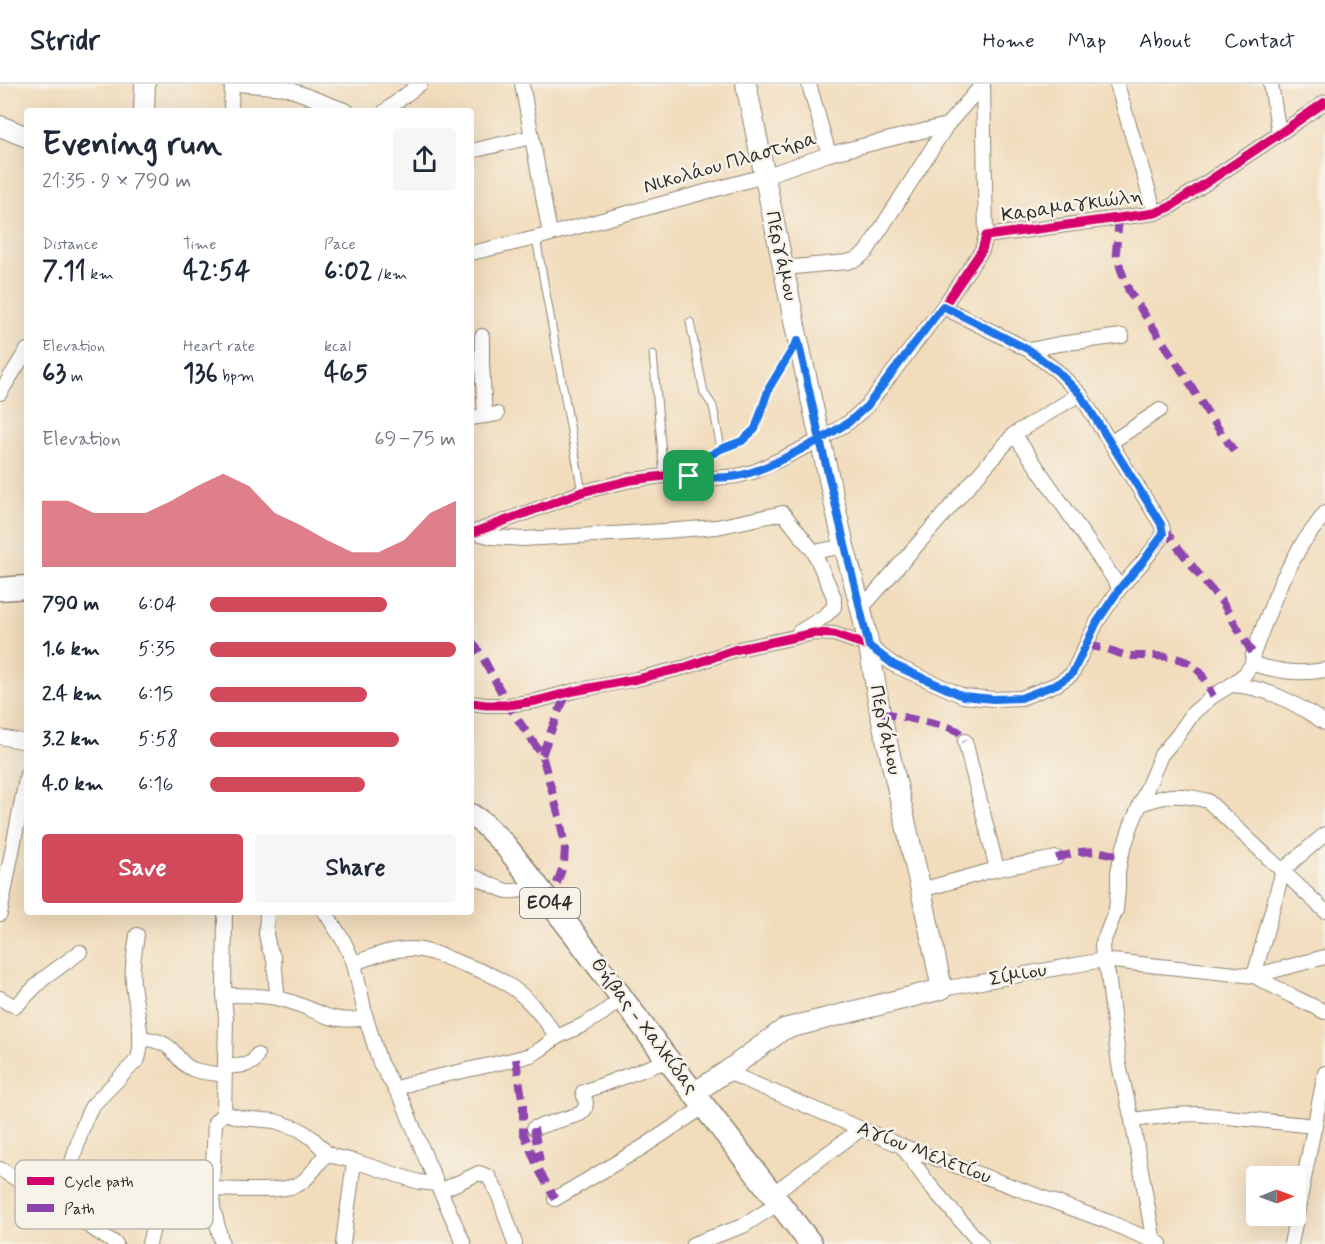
<!DOCTYPE html>
<html lang="en">
<head>
<meta charset="utf-8">
<style>
  body { margin:0; font-family:Mynerve,sans-serif; background:#f6f6f7; color:#1f2937; height:100vh; display:flex; flex-direction:column; font-size:22px; white-space:nowrap }
  * { box-sizing:border-box; margin:0 }
  p { font-size:20px; color:#747a83 }
  .icon { flex:none; width:33px; height:33px; fill:none; stroke:currentColor; stroke-width:2; stroke-linecap:round; stroke-linejoin:round }
  .map { position:relative; flex:1; overflow:hidden }
  .details { position:absolute; left:24px; top:24px; width:450px; height:807px; display:flex; flex-direction:column; background:#fff; border-radius:6px; box-shadow:0 6px 24px #0002 }
  .details>* { flex:none }
  .needle { width:39px; rotate:89deg }
  .controls { position:absolute; left:1246px; top:1082px; display:grid; gap:12px }
  .controls a { display:grid; place-items:center; width:60px; height:60px; border-radius:6px; background:#fff; box-shadow:0 6px 24px #0002; font-size:30px }
  .pin { position:absolute; display:grid; place-items:center; width:51px; height:51px; color:#fff; margin:-26px; border-radius:12px; box-shadow:0 3px 9px #0006 }
  .round { display:grid; place-items:center; flex:none; width:63px; height:63px; border-radius:6px; background:#f6f6f7 }
  .summary { display:flex; align-items:center; justify-content:space-between; height:102px; padding:0 18px }
  h1 { font-size:33px; font-weight:700; line-height:45px }
  .stats { display:grid; grid-template-columns:repeat(3,1fr); gap:9px; height:102px; padding:6px 18px }
  .stats div { display:grid; align-content:center }
  .stats b { font-size:26px; font-weight:700 }
  .stats small { font-size:16px; font-weight:400 }
  .stats p { font-size:16px }
  .chart { height:168px; padding:12px 18px }
  .chart p { display:flex; justify-content:space-between }
  .chart svg { width:100%; height:108px; margin-top:6px; fill:#d1495b; opacity:.7 }
  .primary-button { display:flex; gap:12px; margin-top:auto; padding:12px 18px }
  .primary-button a { flex:1; height:69px; border-radius:6px; background:#d1495b; color:#fff; font-size:24px; font-weight:700; line-height:69px; text-align:center }
  .primary-button a+a { background:#f6f6f7; color:#1f2937 }
  ul { padding:0 18px; list-style:none; font-size:20px }
  li { display:grid; grid-template-columns:96px 72px 1fr; align-items:center; height:45px }
  li i { height:15px; border-radius:8px; background:#d1495b }
  header { display:flex; align-items:center; gap:36px; box-sizing:border-box; height:84px; padding:0 30px; background:#fff; border-bottom:2px solid #e0e1e3 }
  header strong { font-size:28px }
  nav { display:flex; gap:33px; margin-inline-start:auto; font-size:21px }
  .map>svg:first-child { display:block }
</style>
</head>
<body>
<header>
<strong>Stridr</strong>
<nav><a>Home</a><a>Map</a><a>About</a><a>Contact</a></nav>
</header>
<div class="map">
<svg width="1325" height="1160" viewBox="0 0 1325 1160">
  <rect width="100%" height="100%" fill="#f7f3e8"/>
  <filter id="ink" filterUnits="userSpaceOnUse"><feTurbulence type="fractalNoise" baseFrequency=".0167" numOctaves="2"/><feDisplacementMap in="SourceGraphic" scale="12" xChannelSelector="R" yChannelSelector="G"/><feConvolveMatrix kernelMatrix="1 2 1 2 8 2 1 2 1" color-interpolation-filters="sRGB"/></filter>
  <filter id="wash" filterUnits="userSpaceOnUse"><feTurbulence type="fractalNoise" baseFrequency=".008" numOctaves="4" result="noise"/><feDisplacementMap in="SourceGraphic" scale="24" xChannelSelector="R" yChannelSelector="G"/><feGaussianBlur stdDeviation="1.35" result="paint"/><feColorMatrix in="noise" values="0 0 0 0 0 0 0 0 0 0 0 0 0 0 0 0 0 1.4 0 .05"/><feComposite in="paint" operator="in"/></filter>
  <g filter="url(#wash)">
    <rect width="100%" height="100%" fill="#f1dcbb"/>
  </g>
  <g filter="url(#ink)">
    <g fill="none" stroke-linecap="round" stroke-linejoin="round">
      <!-- lane casing -->
      <g stroke="#8e8473" stroke-width="9">
        <g id="lane">
          <polyline points="536,154 582,408"/>
          <polyline points="690,238 704,309 713,322 721,365"/>
          <polyline points="653,270 664,392"/>
          <polyline points="689,392 703,375 721,365 742,357 755,345 769,304 794,263"/>
        </g>
      </g>
      <!-- street casing -->
      <g stroke="#8e8473" stroke-width="16">
        <g id="street">
          <polyline points="236,0 286,4 347,27"/>
          <polyline points="522,0 550,150"/>
          <polyline points="809,0 829,70"/>
          <polyline points="983,0 986,152"/>
          <polyline points="1117,0 1155,129"/>
          <polyline points="1271,0 1279,50"/>
          <polyline points="231,27 232,0"/>
          <polyline points="385,27 420,0"/>
          <polyline points="471,67 532,53"/>
          <polyline points="471,169 536,154 764,92 829,70 947,41 983,0"/>
          <polyline points="784,184 847,178 857,175 866,168 947,41"/>
          <polyline points="482,252 482,280 485,332"/>
          <polyline points="1029,266 1059,260 1122,252"/>
          <polyline points="0,309 27,266"/>
          <polyline points="471,334 497,330"/>
          <polyline points="1014,350 1120,504"/>
          <polyline points="1110,359 1160,326"/>
          <polyline points="473,448 492,453 523,455 665,447 717,443 783,429 814,468 844,462"/>
          <polyline points="475,448 582,408 631,396 664,392 714,394 737,392 756,387 820,356 849,338 867,322 943,223 982,166 986,152 1155,129 1170,123 1279,50 1325,18"/>
          <polyline points="861,525 1014,350 1080,310"/>
          <polyline points="799,548 825,532 834,523 834,513 814,468"/>
          <path d="M1252 580C1279 587 1296 591 1325 586"/>
          <path d="M1231 601C1265 602 1297 620 1325 639"/>
          <polyline points="471,619 486,621 508,621 536,617 574,607 637,595 686,583 734,566 814,549 834,550 869,562 894,581 963,612 993,615 1021,614 1057,600 1072,590 1097,538 1120,504 1142,479 1162,454 1163,446 1161,440 1080,310 1057,287 1029,266 943,223"/>
          <polyline points="0,653 27,658"/>
          <polyline points="965,657 997,785"/>
          <path d="M1140 720C1169 710 1178 709 1208 717L1325 827"/>
          <polyline points="1325,750 1283,786 1254,892 1290,911 1325,928"/>
          <path d="M471 792C483 795 498 806 508 807 517 808 528 805 538 803"/>
          <polyline points="921,806 997,785 1056,774"/>
          <polyline points="225,828 224,911 226,935 224,1029 242,1034 275,1037 299,1045 312,1054 327,1069 332,1072 354,1077 419,1098 437,1100"/>
          <polyline points="267,828 266,850 269,864 274,875 277,908 279,915"/>
          <polyline points="325,828 343,856 354,879 366,934 380,979 403,1018 427,1077 464,1160"/>
          <polyline points="0,830 27,690"/>
          <path d="M354 879C372 873 392 864 412 865 429 866 445 873 460 879 476 885 493 890 507 900 528 913 543 933 557 953"/>
          <polyline points="942,905 1103,876 1254,892 1325,873"/>
          <path d="M224 911C244 911 265 911 285 916 318 925 328 941 366 934"/>
          <polyline points="0,914 8,919 16,922 43,895 80,868"/>
          <path d="M140 954C151 955 163 957 171 965 178 972 182 981 192 985 201 989 214 989 224 991"/>
          <polyline points="225,983 245,981 253,978 257,971"/>
          <polyline points="727,987 743,995 902,1062 1109,1138 1160,1160"/>
          <polyline points="395,1005 418,997 516,975 531,971 541,965 557,953 585,940 603,929 622,914"/>
          <polyline points="1132,1036 1172,1031 1198,1030 1315,1042"/>
          <polyline points="534,1044 580,1030 585,1025 586,1019 583,1008 669,976"/>
          <polyline points="902,1062 928,1099 981,1160"/>
          <polyline points="0,1085 44,1112 116,1160"/>
          <polyline points="148,1085 153,1144 149,1160"/>
          <path d="M212 1105C232 1105 287 1110 302 1098 312 1091 319 1078 327 1069"/>
          <polyline points="440,1107 479,1089 489,1093 499,1112 515,1160"/>
          <polyline points="772,1110 861,1045"/>
          <polyline points="555,1115 643,1063 705,1022"/>
          <path d="M53 1119C61 1105 68 1091 73 1075 79 1057 82 1038 92 1022L138 975C145 952 135 922 133 899 131 883 135 867 137 851"/>
          <polyline points="1154,1158 1132,1036 1119,981 1108,890 1103,876 1102,861 1116,826 1118,804 1118,788 1121,772 1131,742 1161,671 1178,651 1193,629 1213,612 1231,601 1245,590 1252,580 1253,570 1267,533 1282,496 1302,460 1325,429"/>
          <polyline points="222,1160 213,1123 212,1105 215,1038 224,1029"/>
          <path d="M343 1160C346 1132 351 1105 354 1077"/>
          <polyline points="693,1160 743,1142 779,1119"/>
          <polyline points="1291,1160 1325,989"/>
        </g>
      </g>
      <!-- secondary casing -->
      <g stroke="#8e8473" stroke-width="22">
        <g id="secondary">
          <polyline points="144,27 145,0"/>
          <polyline points="0,42 27,53"/>
          <polyline points="694,1009 727,987 784,945 942,905 921,806 880,628 869,562 861,525 844,462 798,256 746,0"/>
        </g>
      </g>
      <!-- primary casing -->
      <g stroke="#8e8473" stroke-width="25">
        <g id="primary">
          <polyline points="0,505 27,503"/>
          <polyline points="471,731 484,740 505,761 576,852 665,972 811,1160"/>
        </g>
      </g>
      <!-- lane -->
      <use href="#lane" stroke="#fff" stroke-width="7"/>
      <!-- street -->
      <use href="#street" stroke="#fff" stroke-width="14"/>
      <!-- secondary -->
      <use href="#secondary" stroke="#fff" stroke-width="20"/>
      <!-- primary -->
      <use href="#primary" stroke="#fff" stroke-width="22"/>
      <!-- quiet -->
      <g stroke="#8e44ad" stroke-width="8" stroke-dasharray="15 8" stroke-linecap="butt">
        <polyline points="1119,134 1116,168 1121,186 1129,207 1180,284 1209,331 1234,367"/>
        <polyline points="1163,444 1207,501 1222,518 1253,570"/>
        <polyline points="471,556 482,572 508,621 542,671 560,736 565,763 564,780 550,818"/>
        <polyline points="1086,561 1106,565 1127,572 1154,572 1173,573 1190,579 1201,589 1213,612"/>
        <polyline points="880,628 948,643 958,647 965,657"/>
        <polyline points="542,671 559,626 568,609"/>
        <polyline points="1056,774 1078,768 1097,767 1121,772"/>
        <polyline points="516,975 523,1021 523,1048 539,1086 555,1115"/>
        <polyline points="534,1044 540,1077"/>
      </g>
      <!-- cycleway casing -->
      <g stroke="#f7f3e8" stroke-width="13">
        <g id="cycleway">
          <polyline points="475,448 582,408 631,396 664,392 714,394 737,392 756,387 820,356 849,338 867,322 943,223 982,166 986,152 1155,129 1170,123 1279,50 1325,18"/>
          <polyline points="471,619 486,621 508,621 536,617 574,607 637,595 686,583 734,566 814,549 834,550 869,562 894,581 963,612 993,615 1021,614 1057,600 1072,590 1097,538 1120,504 1142,479 1162,454 1163,446 1161,440 1080,310 1057,287 1029,266 943,223"/>
        </g>
      </g>
      <!-- cycleway -->
      <use href="#cycleway" stroke="#d6006c" stroke-width="9"/>
    </g>
  </g>
  <g fill="none" stroke-linecap="round" stroke-linejoin="round" filter="url(#ink)">
    <!-- route casing -->
    <g stroke="#fff" stroke-width="12">
      <path id="route" d="M689 392C705 393 721 395 737 392 765 387 794 368 820 356L869 562 894 581 963 612 993 615 1021 614 1057 600 1072 590 1097 538 1120 504 1142 479 1163 450 1161 440 1080 310 1057 287 1029 266 943 222 867 322 849 338 820 356 798 256 769 304 755 345 742 357 721 365 703 375 689 392"/>
    </g>
    <!-- route -->
    <use href="#route" stroke="#1a73e8" stroke-width="8"/>
  </g>
  <g text-anchor="middle" dominant-baseline="central" stroke-width="5" stroke-linejoin="round" paint-order="stroke">
    <!-- shield labels -->
    <rect fill="#f7f3e8" stroke="#686764" stroke-width="1.5" x="520" y="804" width="60" height="30" rx="4.5"/>
    <g font-size="18" font-weight="bold" fill="#2b2b2b">
      <text x="550" y="819">ΕΟ44</text>
    </g>
    <!-- street labels -->
    <g font-size="20" fill="#2b2b2b" stroke="#f7f3e8">
      <text transform="translate(730 79) rotate(-16)">Νικολάου Πλαστήρα</text>
      <text transform="translate(1072 122) rotate(-8)">Καραμαγκιώλη</text>
      <text transform="translate(781 172) rotate(78)">Περγάμου</text>
      <text transform="translate(885 646) rotate(78)">Περγάμου</text>
      <text transform="translate(1018 891) rotate(-10)">Σίμιου</text>
      <text transform="translate(644 942) rotate(53)">Θήβας - Χαλκίδας</text>
      <text transform="translate(924 1069) rotate(21)">Αγίου Μελετίου</text>
    </g>
  </g>
  <!-- legend -->
  <rect x="15" y="1076" width="198" height="69" rx="9" fill="#f7f3e8" stroke="#bab7af" stroke-width="1.5"/>
  <rect x="27" y="1093" width="27" height="8" fill="#d6006c"/>
  <rect x="27" y="1120" width="27" height="8" fill="#8e44ad"/>
  <g font-size="16" fill="#2b2b2b">
    <text x="64" y="1103">Cycle path</text>
    <text x="64" y="1130">Path</text>
  </g>
</svg>
<div class="controls">
<a><svg class="needle" viewBox="-14 -14 28 28"><path d="M0-13l5 13h-10z" fill="#e53935"/><path d="M0 13l5-13h-10z" fill="#747a83"/></svg></a>
</div>
<div class="pin" style="left:689px;top:392px;background:#1e9e55"><svg class="icon" aria-label="arrive" viewBox="0 0 24 24"><path d="M6 21V4h12l-3 4 3 4H6"/></svg></div>
<section class="details">
<div class="summary"><div><h1>Evening run</h1><p>21:35 · 9 × 790 m</p></div><a class="round"><svg class="icon" aria-label="share" viewBox="0 0 24 24"><path d="M12 15V3M7 8l5-5 5 5M5 13v7h14v-7"/></svg></a></div>
<div class="stats">
<div><p>Distance</p><b>7.11<small> km</small></b></div>
<div><p>Time</p><b>42:54</b></div>
<div><p>Pace</p><b>6:02<small> /km</small></b></div>
</div>
<div class="stats">
<div><p>Elevation</p><b>63<small> m</small></b></div>
<div><p>Heart rate</p><b>136<small> bpm</small></b></div>
<div><p>kcal</p><b>465</b></div>
</div>
<div class="chart"><p><span>Elevation</span>69–75 m</p>
<svg viewBox="0 0 160 44" preserveAspectRatio="none"><path d="M0 44V17L10 17L20 22L30 22L40 22L50 17L60 11L70 6L80 11L90 22L100 27L110 33L120 38L130 38L140 33L150 22L160 17V44z"/></svg>
</div>
<ul>
<li><b>790 m</b>6:04<i style="width:72%"></i></li>
<li><b>1.6 km</b>5:35<i style="width:100%"></i></li>
<li><b>2.4 km</b>6:15<i style="width:64%"></i></li>
<li><b>3.2 km</b>5:58<i style="width:77%"></i></li>
<li><b>4.0 km</b>6:16<i style="width:63%"></i></li>
</ul>
<div class="primary-button"><a>Save</a><a>Share</a></div>
</section>
</div>
</body>
</html>
